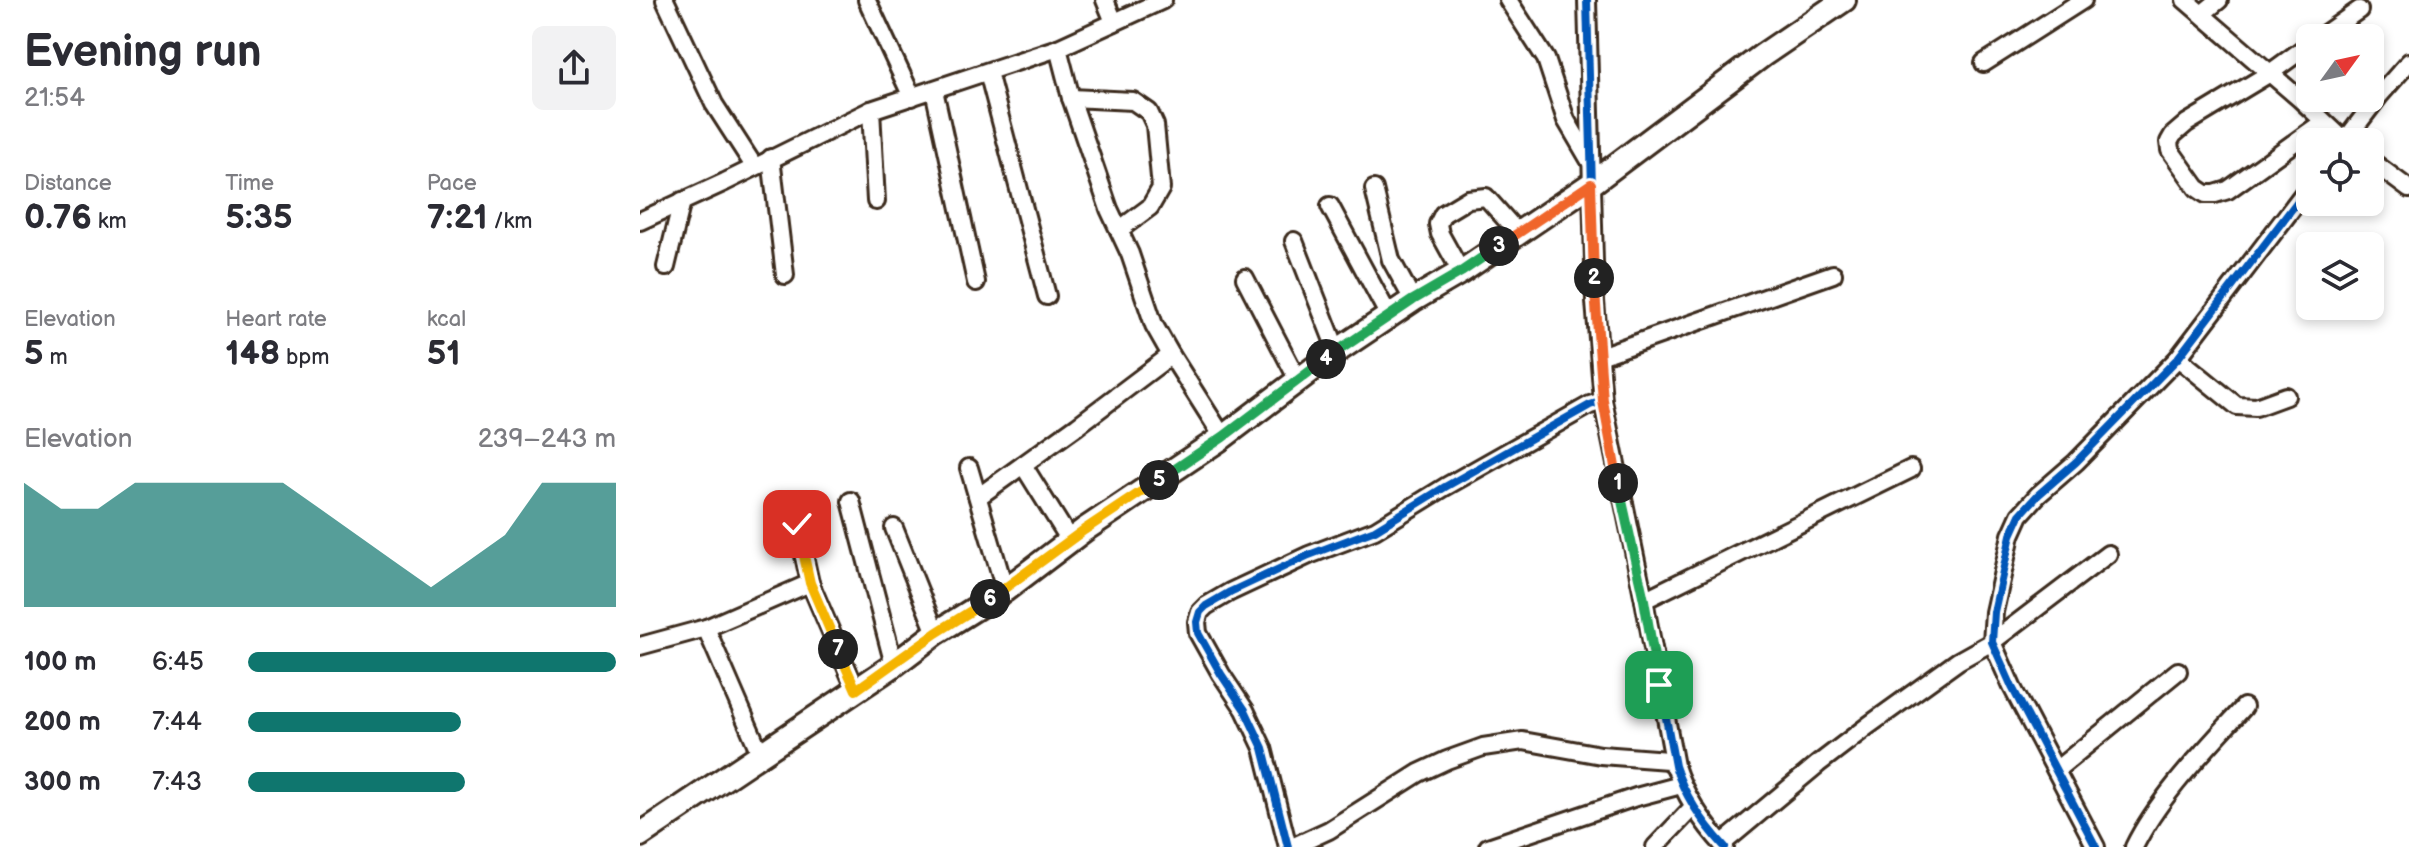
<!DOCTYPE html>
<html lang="en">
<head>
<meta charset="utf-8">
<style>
  body { margin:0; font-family:"Balsamiq Sans",sans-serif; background:#f2f2f3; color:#2b2b33; height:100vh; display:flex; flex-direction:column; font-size:30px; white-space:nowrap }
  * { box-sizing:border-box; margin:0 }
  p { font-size:26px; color:#7c7c81 }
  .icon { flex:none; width:44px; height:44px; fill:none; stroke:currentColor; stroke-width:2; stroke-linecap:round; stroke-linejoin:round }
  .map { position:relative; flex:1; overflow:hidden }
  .sheet { display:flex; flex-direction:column; background:#fff; width:640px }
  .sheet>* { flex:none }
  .needle { width:52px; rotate:57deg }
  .fabs { position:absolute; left:1656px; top:24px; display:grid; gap:16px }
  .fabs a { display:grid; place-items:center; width:88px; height:88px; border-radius:12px; background:#fff; box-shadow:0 4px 12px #0003; font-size:40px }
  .pin { position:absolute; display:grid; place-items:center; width:68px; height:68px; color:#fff; margin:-34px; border-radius:16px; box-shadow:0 4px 12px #0006 }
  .km { position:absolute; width:40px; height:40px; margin:-20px; border-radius:50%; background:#222; color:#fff; font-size:22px; line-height:40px; text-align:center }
  .round { display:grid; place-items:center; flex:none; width:84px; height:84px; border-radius:12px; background:#f2f2f3 }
  .summary { display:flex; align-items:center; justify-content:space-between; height:136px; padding:0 24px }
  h1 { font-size:44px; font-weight:800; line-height:60px }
  .figures { display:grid; grid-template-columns:repeat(3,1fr); gap:12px; height:136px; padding:8px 24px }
  .figures div { display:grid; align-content:center }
  .figures b { font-size:34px; font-weight:800 }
  .figures small { font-size:22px; font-weight:400 }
  .figures p { font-size:22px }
  .chart { height:224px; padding:16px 24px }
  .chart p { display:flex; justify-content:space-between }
  .chart svg { width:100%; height:144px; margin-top:8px; fill:#0f766e; opacity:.7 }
  ul { padding:0 24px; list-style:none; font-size:26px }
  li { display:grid; grid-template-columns:128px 96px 1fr; align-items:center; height:60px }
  li i { height:20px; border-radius:10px; background:#0f766e }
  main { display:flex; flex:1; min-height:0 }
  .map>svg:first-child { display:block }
</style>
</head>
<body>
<main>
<section class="sheet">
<div class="summary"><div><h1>Evening run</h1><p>21:54</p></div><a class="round"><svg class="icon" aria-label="share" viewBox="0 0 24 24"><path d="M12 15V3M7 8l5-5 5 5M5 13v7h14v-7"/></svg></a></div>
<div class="figures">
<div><p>Distance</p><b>0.76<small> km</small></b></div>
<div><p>Time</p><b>5:35</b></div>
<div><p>Pace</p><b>7:21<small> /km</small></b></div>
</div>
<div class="figures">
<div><p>Elevation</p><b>5<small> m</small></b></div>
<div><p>Heart rate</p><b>148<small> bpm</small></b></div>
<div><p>kcal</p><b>51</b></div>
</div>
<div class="chart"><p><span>Elevation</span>239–243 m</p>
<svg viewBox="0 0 160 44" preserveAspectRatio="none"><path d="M0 44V6L10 14L20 14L30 6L40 6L50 6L60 6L70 6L80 14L90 22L100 30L110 38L120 30L130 22L140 6L150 6L160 6V44z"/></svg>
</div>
<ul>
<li><b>100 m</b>6:45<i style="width:100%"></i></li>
<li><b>200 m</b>7:44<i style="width:58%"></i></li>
<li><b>300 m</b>7:43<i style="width:59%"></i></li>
</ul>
</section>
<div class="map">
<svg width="1769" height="847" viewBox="0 0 1769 847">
  <rect width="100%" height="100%" fill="#fff"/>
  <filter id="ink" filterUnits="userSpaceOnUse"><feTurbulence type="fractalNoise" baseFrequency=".0125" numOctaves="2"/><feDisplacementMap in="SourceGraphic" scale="16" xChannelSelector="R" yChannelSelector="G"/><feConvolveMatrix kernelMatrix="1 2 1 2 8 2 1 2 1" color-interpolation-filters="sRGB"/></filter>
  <g filter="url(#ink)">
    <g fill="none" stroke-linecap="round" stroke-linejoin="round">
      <!-- minor casing -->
      <g stroke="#3b2a1e" stroke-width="22">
        <g id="minor">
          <polyline points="25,0 74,104 114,166"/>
          <polyline points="227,0 272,97"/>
          <polyline points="465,0 474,22"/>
          <polyline points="868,0 906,59 926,120 950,161"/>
          <path d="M947 0 955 301 963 401 1004 600 1035 766C1045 797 1063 823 1085 847"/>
          <polyline points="1545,0 1660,99 1706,142"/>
          <polyline points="1562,14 1579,0"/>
          <polyline points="1679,38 1719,10"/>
          <polyline points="1670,44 1630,73 1547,123 1533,135 1529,142 1530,150 1557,188 1566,194 1575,194 1588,190 1683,122"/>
          <polyline points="418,48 431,98 469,209 490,254 514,325 531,355 583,437"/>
          <polyline points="1344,63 1443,0"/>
          <polyline points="348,72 407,296"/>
          <polyline points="294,90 336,282"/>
          <polyline points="431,98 493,101 509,112 515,125 521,188 510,207 479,230"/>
          <polyline points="231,110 236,201"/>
          <polyline points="1704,142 1739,96 1769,62"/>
          <polyline points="131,158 145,275"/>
          <polyline points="1730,160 1769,189"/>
          <polyline points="734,189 751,260 773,300"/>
          <polyline points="690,206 749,316"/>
          <polyline points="0,221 85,182 231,110 418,48 523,0"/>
          <polyline points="654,241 697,351"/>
          <polyline points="26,267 42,201"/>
          <polyline points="821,272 800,234 798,224 803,214 828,199 846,197 878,233"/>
          <polyline points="605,278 658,380"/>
          <polyline points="960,356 1193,274"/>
          <polyline points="1538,358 1597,406 1616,407 1646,396"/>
          <polyline points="383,465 431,542"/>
          <polyline points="329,468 365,590"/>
          <polyline points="338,497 437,426 531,355"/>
          <polyline points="211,501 254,665"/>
          <polyline points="157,524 170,583"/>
          <polyline points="254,528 296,633"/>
          <polyline points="1004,600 1271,469"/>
          <polyline points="66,628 120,753"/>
          <polyline points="0,646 66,628 170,583 216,690"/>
          <polyline points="1416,770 1538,671"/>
          <polyline points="1082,844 1178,764 1229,725 1318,661 1352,642 1468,554"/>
          <polyline points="648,847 623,748 605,710 581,674 558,633 557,622 560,612 566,606 590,592 669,555 735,530 805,487 950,405 963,401"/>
          <polyline points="652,847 689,830 779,773 807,760 843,747 883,741 961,755 1028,760 1035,766"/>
          <polyline points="848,847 996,797 1041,785"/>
          <polyline points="1015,847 1053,807"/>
          <polyline points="1456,847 1372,687 1352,642 1354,612 1371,535 1380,515 1398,495 1436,462 1538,358 1670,185"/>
          <path d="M1494 847C1519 796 1566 749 1604 707"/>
        </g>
      </g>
      <!-- major casing -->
      <g stroke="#3b2a1e" stroke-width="28">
        <polyline id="major" points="0,835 254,665 296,633 365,590 444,530 583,437 697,351 773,300 821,272 951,184 1123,55 1204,0"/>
      </g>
      <!-- minor -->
      <use href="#minor" stroke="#fff" stroke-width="16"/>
      <!-- major -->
      <use href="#major" stroke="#fff" stroke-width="22"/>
      <!-- cycleway casing -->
      <g stroke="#fff" stroke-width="13">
        <g id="cycleway">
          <path d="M947 0 955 301 963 401 1004 600 1035 766C1045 797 1063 823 1085 847"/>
          <polyline points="648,847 623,748 605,710 581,674 558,633 557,622 560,612 566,606 590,592 669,555 735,530 805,487 950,405 963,401"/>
          <polyline points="1456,847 1372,687 1352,642 1354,612 1371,535 1380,515 1398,495 1436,462 1538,358 1670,185"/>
        </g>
      </g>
      <!-- cycleway -->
      <use href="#cycleway" stroke="#0057b8" stroke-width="8"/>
    </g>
  </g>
  <g fill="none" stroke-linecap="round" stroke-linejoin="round" filter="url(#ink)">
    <!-- split-1 casing -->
    <g stroke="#fff" stroke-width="16">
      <polyline id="split-1" points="978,483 1004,600 1019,685"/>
    </g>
    <!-- split-2 casing -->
    <g stroke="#fff" stroke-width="16">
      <polyline id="split-2" points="954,278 963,401 978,483"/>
    </g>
    <!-- split-3 casing -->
    <g stroke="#fff" stroke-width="16">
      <polyline id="split-3" points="859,246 951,184 954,278"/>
    </g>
    <!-- split-4 casing -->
    <g stroke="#fff" stroke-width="16">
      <polyline id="split-4" points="686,359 773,300 821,272 859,246"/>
    </g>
    <!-- split-5 casing -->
    <g stroke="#fff" stroke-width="16">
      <polyline id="split-5" points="519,480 583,437 686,359"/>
    </g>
    <!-- split-6 casing -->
    <g stroke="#fff" stroke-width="16">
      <polyline id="split-6" points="350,599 444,530 519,480"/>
    </g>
    <!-- split-7 casing -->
    <g stroke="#fff" stroke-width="16">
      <polyline id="split-7" points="198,649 216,690 296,633 350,599"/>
    </g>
    <!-- split-8 casing -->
    <g stroke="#fff" stroke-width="16">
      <polyline id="split-8" points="157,524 170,583 198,649"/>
    </g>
    <!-- split-1 -->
    <use href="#split-1" stroke="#22a559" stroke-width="10"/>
    <!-- split-2 -->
    <use href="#split-2" stroke="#f0652b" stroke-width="10"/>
    <!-- split-3 -->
    <use href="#split-3" stroke="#f0652b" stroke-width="10"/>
    <!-- split-4 -->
    <use href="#split-4" stroke="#22a559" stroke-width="10"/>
    <!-- split-5 -->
    <use href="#split-5" stroke="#22a559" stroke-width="10"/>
    <!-- split-6 -->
    <use href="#split-6" stroke="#f5b400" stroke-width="10"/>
    <!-- split-7 -->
    <use href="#split-7" stroke="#f5b400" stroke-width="10"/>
    <!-- split-8 -->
    <use href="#split-8" stroke="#f5b400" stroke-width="10"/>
  </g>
</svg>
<div class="fabs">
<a><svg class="needle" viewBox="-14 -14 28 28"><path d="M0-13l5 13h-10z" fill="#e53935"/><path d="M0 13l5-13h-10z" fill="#7c7c81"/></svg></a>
<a><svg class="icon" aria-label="locate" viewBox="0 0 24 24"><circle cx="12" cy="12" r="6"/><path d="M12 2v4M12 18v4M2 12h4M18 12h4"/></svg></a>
<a><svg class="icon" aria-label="layers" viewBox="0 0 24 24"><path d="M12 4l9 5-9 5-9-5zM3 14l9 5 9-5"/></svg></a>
</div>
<div class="pin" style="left:1019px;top:685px;background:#1e9e55"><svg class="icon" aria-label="arrive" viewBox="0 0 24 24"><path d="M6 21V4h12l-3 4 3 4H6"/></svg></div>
<div class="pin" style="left:157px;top:524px;background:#d93025"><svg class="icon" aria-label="check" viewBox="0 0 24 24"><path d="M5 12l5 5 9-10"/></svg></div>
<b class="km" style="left:978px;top:483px">1</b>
<b class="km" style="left:954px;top:278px">2</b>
<b class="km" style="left:859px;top:246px">3</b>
<b class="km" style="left:686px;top:359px">4</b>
<b class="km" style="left:519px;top:480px">5</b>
<b class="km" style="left:350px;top:599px">6</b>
<b class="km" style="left:198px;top:649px">7</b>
</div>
</main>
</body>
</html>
